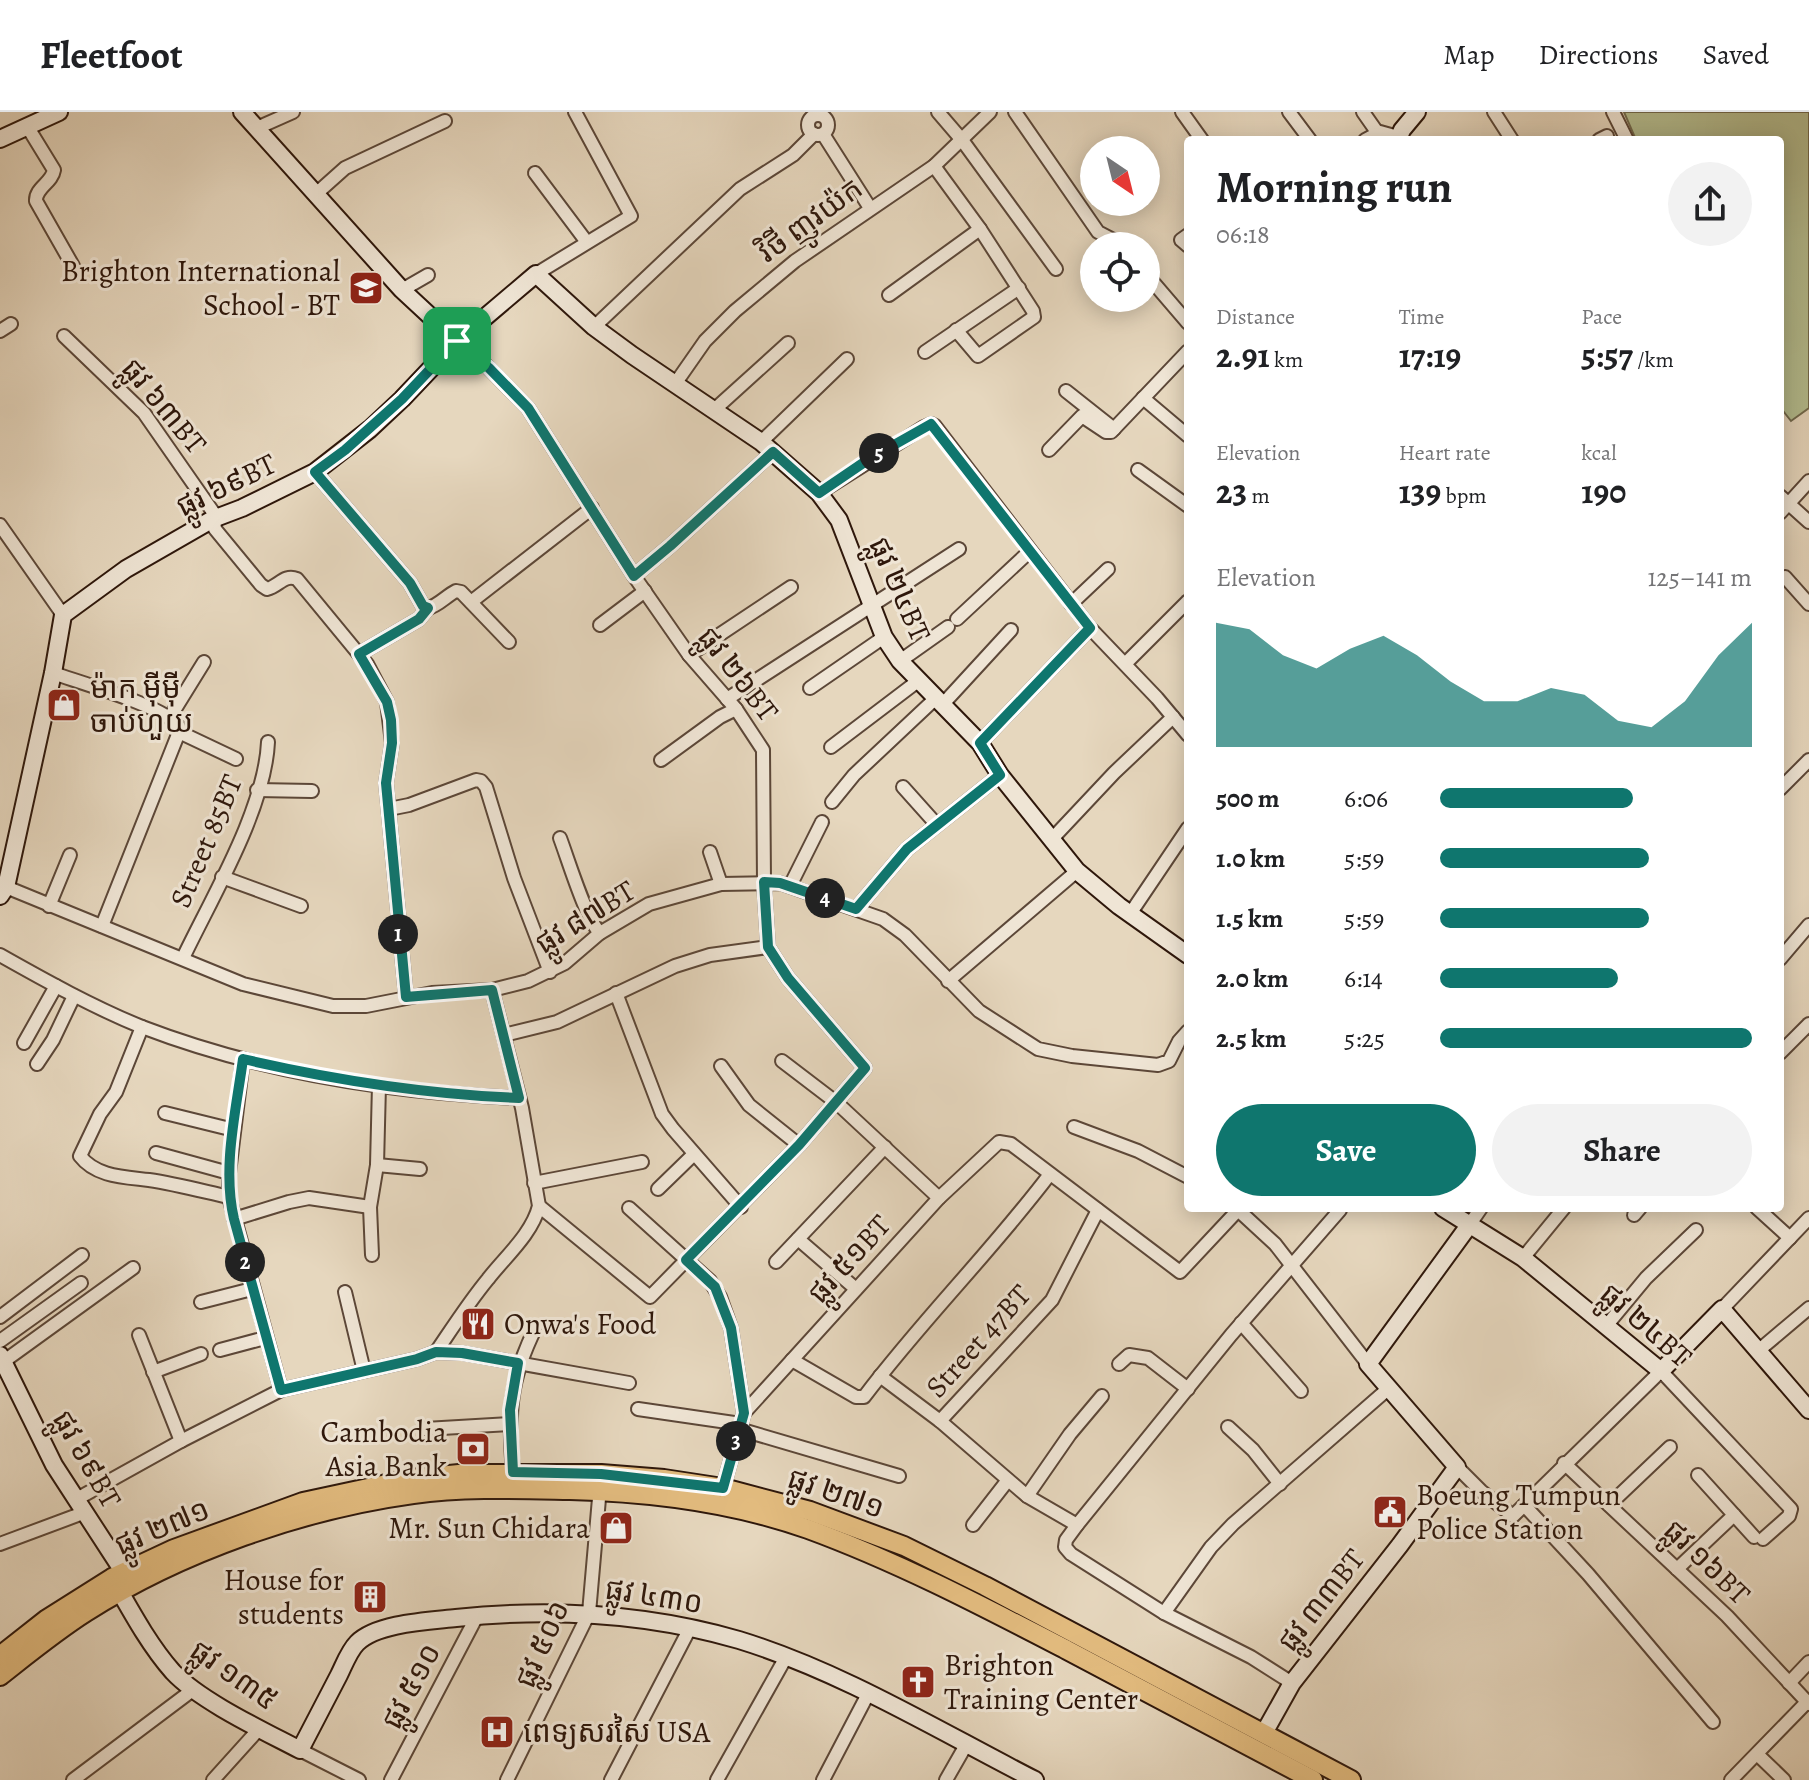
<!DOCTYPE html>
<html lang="en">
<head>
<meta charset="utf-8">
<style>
  body { margin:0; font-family:Alegreya,"Noto Sans Khmer",serif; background:#f2f2f2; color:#202124; height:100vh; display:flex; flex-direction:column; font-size:30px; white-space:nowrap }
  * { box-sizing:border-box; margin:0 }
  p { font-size:26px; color:#757577 }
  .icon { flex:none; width:44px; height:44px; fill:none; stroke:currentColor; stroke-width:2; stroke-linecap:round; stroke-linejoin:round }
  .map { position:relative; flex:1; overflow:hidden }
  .drawer { position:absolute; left:1184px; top:24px; width:600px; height:1076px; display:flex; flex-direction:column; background:#fff; border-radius:8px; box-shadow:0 4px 20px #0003 }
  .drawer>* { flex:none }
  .needle { width:52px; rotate:145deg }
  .controls { position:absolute; left:1080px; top:24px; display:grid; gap:16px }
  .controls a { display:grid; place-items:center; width:80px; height:80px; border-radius:50%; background:#fff; box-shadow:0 4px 20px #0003; font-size:40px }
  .pin { position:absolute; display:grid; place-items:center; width:68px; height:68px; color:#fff; margin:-34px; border-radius:16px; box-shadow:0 4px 12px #0006 }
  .km { position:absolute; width:40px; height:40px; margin:-20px; border-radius:50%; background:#222; color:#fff; font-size:22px; line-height:40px; text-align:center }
  .round { display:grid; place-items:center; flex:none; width:84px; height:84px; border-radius:42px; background:#f2f2f2 }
  .summary { display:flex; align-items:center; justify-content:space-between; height:136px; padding:0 32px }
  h1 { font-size:44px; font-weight:700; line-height:60px }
  .metrics { display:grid; grid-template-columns:repeat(3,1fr); gap:12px; height:136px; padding:8px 32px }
  .metrics div { display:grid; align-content:center }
  .metrics b { font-size:34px; font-weight:700 }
  .metrics small { font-size:22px; font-weight:400 }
  .metrics p { font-size:22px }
  .chart { height:224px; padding:16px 32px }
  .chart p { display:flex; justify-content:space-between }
  .chart svg { width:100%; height:144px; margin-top:8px; fill:#0f766e; opacity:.7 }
  .cta { display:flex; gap:16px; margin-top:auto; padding:16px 32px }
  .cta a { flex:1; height:92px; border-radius:48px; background:#0f766e; color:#fff; font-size:32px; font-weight:700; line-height:92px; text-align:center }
  .cta a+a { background:#f2f2f2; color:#202124 }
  ul { padding:0 32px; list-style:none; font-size:26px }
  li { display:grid; grid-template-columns:128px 96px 1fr; align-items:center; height:60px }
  li i { height:20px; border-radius:10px; background:#0f766e }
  header { display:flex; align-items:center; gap:48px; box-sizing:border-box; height:112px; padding:0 40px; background:#fff; border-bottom:2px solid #e0e0e0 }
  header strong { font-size:38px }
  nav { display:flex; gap:44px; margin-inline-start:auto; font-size:28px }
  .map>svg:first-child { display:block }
</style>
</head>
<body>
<header>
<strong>Fleetfoot</strong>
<nav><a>Map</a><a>Directions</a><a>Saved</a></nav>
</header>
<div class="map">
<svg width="1809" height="1668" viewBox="0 0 1809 1668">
  <rect width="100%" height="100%" fill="#e6d7be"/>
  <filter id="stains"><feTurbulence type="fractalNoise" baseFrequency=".0025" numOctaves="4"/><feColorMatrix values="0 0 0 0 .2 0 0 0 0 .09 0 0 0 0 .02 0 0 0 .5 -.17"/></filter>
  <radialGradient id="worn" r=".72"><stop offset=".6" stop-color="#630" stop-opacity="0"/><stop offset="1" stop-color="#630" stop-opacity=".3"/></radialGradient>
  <!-- green -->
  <polygon fill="#b4be91" stroke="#716a4e" stroke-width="2" points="1624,0 1809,0 1809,296 1791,309 1780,295 1780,28 1636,28"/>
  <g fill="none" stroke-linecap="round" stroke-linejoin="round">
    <!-- street casing -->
    <g stroke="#5c4738" stroke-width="16">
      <g id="street">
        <polyline points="938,0 962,28 1056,157"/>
        <polyline points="1015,0 1098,120 1125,134"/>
        <polyline points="1182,0 1202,28"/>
        <polyline points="1289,0 1310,28"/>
        <polyline points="1363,0 1377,20"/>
        <polyline points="1494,0 1512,28"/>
        <polyline points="1613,0 1627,28"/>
        <circle cx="818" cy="13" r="10"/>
        <path d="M27 14 54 58C52 71 35 76 36 89L73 154"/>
        <polyline points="257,16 293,0"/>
        <polyline points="823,22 870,96"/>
        <polyline points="1365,28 1380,20 1398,25"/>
        <polyline points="1599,28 1607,24"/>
        <polyline points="934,54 980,117 1033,199 1034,205 978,244 956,218"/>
        <polyline points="535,61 586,129"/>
        <polyline points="317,81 345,56 445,9"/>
        <polyline points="1188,123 1181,128 1188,134"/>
        <polyline points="536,162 631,104 575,0"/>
        <polyline points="1146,162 1188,211"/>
        <polyline points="402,178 428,163"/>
        <polyline points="889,183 980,117"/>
        <polyline points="594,215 740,77 793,43 814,22"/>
        <polyline points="0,219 11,212"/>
        <path d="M64 224 144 301 213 400 215 417 261 473 267 477C279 474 284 462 297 467L367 552 387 590 392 631 386 671 406 885"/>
        <polyline points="457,229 478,245 528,296 634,464 689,543 736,597 763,638 764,770 768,835 788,866 865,956 799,1033 650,1185 539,1094"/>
        <polyline points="925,240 1019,176"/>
        <polyline points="675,272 705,229 735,199 795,149 934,54 990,0"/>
        <polyline points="1066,279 1114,317"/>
        <polyline points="1143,286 1188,324"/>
        <polyline points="714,298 788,231"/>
        <polyline points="761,330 847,247"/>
        <polyline points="1049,338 1082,304 1106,320 1111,320 1188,239"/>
        <polyline points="1138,358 1188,394"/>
        <path d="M315 360 410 471 423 494 428 496C438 494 446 484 456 479L461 480 509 530"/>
        <polyline points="819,381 924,315 931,312 935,314 1090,516 1157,586 1188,623"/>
        <polyline points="1780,384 1809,410"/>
        <polyline points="1780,401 1809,369"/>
        <polyline points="0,413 63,503"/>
        <polyline points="634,464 670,434 773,340"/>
        <polyline points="1785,465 1809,492"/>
        <polyline points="471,490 592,396"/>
        <polyline points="1071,492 1108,457"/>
        <polyline points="957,507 1030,439"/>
        <polyline points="600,513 645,479"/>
        <polyline points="359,542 419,507 428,496"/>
        <polyline points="689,543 791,475"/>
        <polyline points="900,549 948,515"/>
        <polyline points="1126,551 1188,489"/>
        <path d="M53 561C78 570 167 595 179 615V620L102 814"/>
        <polyline points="810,576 884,525"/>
        <polyline points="727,587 959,437"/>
        <polyline points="943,592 1011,518"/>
        <polyline points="170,605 204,550"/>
        <polyline points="179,620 236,647"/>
        <polyline points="980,631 1090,516"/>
        <polyline points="831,635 918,569"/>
        <polyline points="661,648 720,605 736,597"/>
        <polyline points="903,675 937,713"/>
        <polyline points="1780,677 1809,648"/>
        <polyline points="257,678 312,679"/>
        <polyline points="832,690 854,663 936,586"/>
        <polyline points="389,697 409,693 476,668 481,669 486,675 514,766 550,860"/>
        <path d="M560 726C568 747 586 807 600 821"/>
        <polyline points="1051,728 1114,661 1173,605"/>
        <polyline points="710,740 721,772"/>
        <polyline points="222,765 301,794"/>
        <polyline points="790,774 822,710"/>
        <polyline points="6,775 243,872 333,894 366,894 432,881 492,878 528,869 565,851 600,821 649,792 721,772 780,771 883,807 905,823 979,899 1038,937 1072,944 1158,953 1169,949 1179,929 1188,919"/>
        <polyline points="49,794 70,743"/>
        <polyline points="856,797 907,737 1000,663"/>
        <polyline points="1130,802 1188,716"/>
        <path d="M0 843C46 869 93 895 142 915 262 961 392 981 519 986"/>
        <path d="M183 846C212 785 265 697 268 630"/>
        <polyline points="1780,847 1809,813"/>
        <polyline points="948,869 1077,759"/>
        <polyline points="616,881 662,1002 673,1017 741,1095"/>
        <path d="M142 915 116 980 100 1002 80 1044C96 1065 125 1065 149 1068 176 1072 202 1079 229 1085"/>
        <polyline points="504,923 557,910 675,854 710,843 768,835"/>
        <polyline points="24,931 56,874"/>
        <polyline points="1780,941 1809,912"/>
        <polyline points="243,947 229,1061 229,1085 281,1278"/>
        <polyline points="782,949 837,991 939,1086"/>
        <polyline points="37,952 53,928 74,884"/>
        <polyline points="721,954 749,993 799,1033"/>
        <polyline points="165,1001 234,1018"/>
        <polyline points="1074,1015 1138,1039 1188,1065"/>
        <polyline points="156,1041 229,1061"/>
        <polyline points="377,1053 420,1057"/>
        <polyline points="534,1071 642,1050"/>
        <polyline points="658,1077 694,1042"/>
        <polyline points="629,1096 710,1169 720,1185 731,1216 744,1301 723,1376"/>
        <polyline points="1236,1096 1275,1132 1368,1252"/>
        <polyline points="1757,1096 1790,1126"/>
        <polyline points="1634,1103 1640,1096"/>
        <polyline points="234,1107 289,1090 309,1086 370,1095"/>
        <polyline points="1470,1112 1481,1096"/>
        <polyline points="798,1127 856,1177"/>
        <polyline points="372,1143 370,1095 377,1053 379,973"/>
        <polyline points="1523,1146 1564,1096"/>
        <polyline points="776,1150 885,1035"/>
        <polyline points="345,1180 364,1259"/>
        <polyline points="201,1190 252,1177"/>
        <polyline points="1722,1197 1809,1106"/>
        <polyline points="0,1205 82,1143"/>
        <polyline points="1241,1211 1301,1279"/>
        <polyline points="1607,1213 1646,1166 1696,1118"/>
        <polyline points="139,1223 181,1329"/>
        <polyline points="0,1229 81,1171"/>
        <polyline points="220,1238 265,1226"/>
        <polyline points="1758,1239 1809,1196"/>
        <path d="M436 1240C453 1215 469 1190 488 1167 505 1145 532 1122 539 1094L522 996 492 878"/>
        <path d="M792 1248 856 1285H864C922 1208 991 1140 1050 1062"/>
        <polyline points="3,1250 133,1156"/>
        <polyline points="1119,1252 1129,1243 1148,1246 1188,1277"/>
        <polyline points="153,1260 201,1242"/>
        <polyline points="880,1264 940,1309 1027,1384 1077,1413"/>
        <polyline points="638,1297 741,1312"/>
        <polyline points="744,1301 939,1086 999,1030 1011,1032 1180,1160 1240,1096"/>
        <polyline points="940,1309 1052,1188 1098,1098"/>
        <polyline points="1228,1315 1253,1338 1280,1372"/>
        <polyline points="425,1317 510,1312"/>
        <polyline points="739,1317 899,1364"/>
        <polyline points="1564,1351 1727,1504 1809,1592"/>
        <polyline points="1457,1355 1481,1379 1513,1404 1661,1259 1791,1397 1789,1404 1763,1427"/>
        <path d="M513 1360C508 1301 509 1269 536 1215"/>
        <polyline points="1698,1363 1754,1425"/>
        <polyline points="1027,1384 1070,1322 1102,1284"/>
        <polyline points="75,1388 181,1329 281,1278 417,1247 436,1240 462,1241 629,1271"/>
        <polyline points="1524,1393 1588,1462 1713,1610"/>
        <polyline points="1609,1393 1670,1335"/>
        <polyline points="973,1413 1008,1368"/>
        <polyline points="0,1432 83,1401"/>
        <polyline points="1677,1457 1734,1403"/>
        <polyline points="1164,1501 1211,1435 1233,1412 1389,1276"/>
        <polyline points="1292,1571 1251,1545 1164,1501 1071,1442 1065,1435 1066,1428 1077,1413 1231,1223 1340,1098"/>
        <polyline points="1789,1571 1809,1550"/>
        <polyline points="300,1638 359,1668"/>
        <polyline points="1757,1642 1784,1668"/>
        <polyline points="73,1668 194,1577"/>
        <polyline points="213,1668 259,1617"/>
        <polyline points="391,1668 477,1504"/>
        <polyline points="507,1668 589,1501 600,1375"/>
        <polyline points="611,1668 690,1516"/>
        <polyline points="717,1668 786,1545"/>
        <polyline points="823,1668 868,1582"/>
        <polyline points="946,1668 966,1633"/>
        <polyline points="1731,1668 1807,1590"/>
      </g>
    </g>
    <!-- secondary casing -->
    <g stroke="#2e170b" stroke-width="20">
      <g id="secondary">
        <polyline points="242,0 402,178 457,229"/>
        <polyline points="0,27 59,0"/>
        <polyline points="1398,28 1402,18 1417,0"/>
        <polyline points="0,784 6,775 53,561 63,503 126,457 213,407 242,396 315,360 370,317 402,287 457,229 536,162 594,215 632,243 761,330 819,381 839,408 884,525 900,549 980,631 1000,663 1077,759 1119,794 1188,843"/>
        <polyline points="1443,1096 1523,1146 1661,1259 1722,1197 1809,1298"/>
        <polyline points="0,1243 54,1353 130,1470"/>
        <path d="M115 1471C132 1501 150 1534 173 1560 200 1589 264 1619 300 1638 313 1613 326 1588 339 1563 344 1553 349 1539 357 1531 377 1511 429 1509 456 1506 551 1496 646 1501 739 1528 843 1560 939 1619 1035 1668"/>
        <polyline points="1264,1621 1292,1571 1400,1433 1457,1355 1368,1252 1470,1112"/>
      </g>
    </g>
    <!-- primary casing -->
    <g stroke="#2e170b" stroke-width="22">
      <g id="primary">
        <polyline points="0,1544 47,1507 112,1466 174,1437 303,1390 410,1367 459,1362 601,1362 664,1367 723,1376 810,1399 904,1434 985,1474 1351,1668"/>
        <path d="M0 1564C28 1542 56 1519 86 1500 180 1440 303 1397 413 1382 465 1375 518 1377 570 1378 650 1380 732 1390 808 1417 898 1450 982 1494 1067 1538 1149 1581 1231 1624 1313 1668"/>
      </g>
    </g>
    <!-- street -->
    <use href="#street" stroke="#efe5d5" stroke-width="12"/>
    <!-- secondary -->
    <use href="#secondary" stroke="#efe5d5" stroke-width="16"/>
    <!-- primary -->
    <use href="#primary" stroke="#e3bc7f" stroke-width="18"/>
  </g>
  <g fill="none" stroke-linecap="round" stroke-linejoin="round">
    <!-- route casing -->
    <g stroke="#fff" stroke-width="16">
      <path id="route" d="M457 229 489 256 528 296 634 464 670 434 773 340 819 381 869 347 931 312 1090 516 980 631 1000 663 907 737 856 797 780 771 764 770 768 835 788 866 865 956 799 1033 686 1148 715 1175 731 1216 744 1301 723 1376 601 1362 513 1360 510 1298 518 1251 462 1241 436 1240 417 1247 281 1278 234 1107C222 1056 236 999 243 947 334 968 425 982 519 986L492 878 406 885 386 671 392 631 391 608 387 590 359 542 419 507 428 496 423 494 410 471 315 360 345 338 402 287Z"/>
    </g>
    <!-- route -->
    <use href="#route" stroke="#0f766e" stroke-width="10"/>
  </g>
  <!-- icons -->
  <defs>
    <g id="school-square" transform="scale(1.8)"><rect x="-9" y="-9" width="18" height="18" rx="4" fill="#8f2418" stroke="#efe5d5"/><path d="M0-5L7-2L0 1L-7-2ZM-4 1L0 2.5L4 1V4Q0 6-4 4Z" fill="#fff"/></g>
    <g id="shop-square" transform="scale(1.8)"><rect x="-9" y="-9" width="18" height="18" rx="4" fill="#8f2418" stroke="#efe5d5"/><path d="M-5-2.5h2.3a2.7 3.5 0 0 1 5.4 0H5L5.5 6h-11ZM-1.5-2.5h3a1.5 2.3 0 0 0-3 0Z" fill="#fff"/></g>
    <g id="restaurant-square" transform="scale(1.8)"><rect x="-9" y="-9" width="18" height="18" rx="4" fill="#8f2418" stroke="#efe5d5"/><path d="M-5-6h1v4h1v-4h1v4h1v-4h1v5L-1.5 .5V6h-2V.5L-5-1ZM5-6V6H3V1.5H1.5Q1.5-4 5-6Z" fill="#fff"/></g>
    <g id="bank-square" transform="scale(1.8)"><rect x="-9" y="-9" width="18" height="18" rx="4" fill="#8f2418" stroke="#efe5d5"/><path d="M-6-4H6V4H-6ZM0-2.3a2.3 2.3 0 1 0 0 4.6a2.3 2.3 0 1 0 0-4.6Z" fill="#fff"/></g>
    <g id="civic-square" transform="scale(1.8)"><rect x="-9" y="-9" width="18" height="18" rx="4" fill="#8f2418" stroke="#efe5d5"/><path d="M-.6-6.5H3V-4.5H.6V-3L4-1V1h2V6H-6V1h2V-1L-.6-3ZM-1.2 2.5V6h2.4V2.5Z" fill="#fff"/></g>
    <g id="building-square" transform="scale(1.8)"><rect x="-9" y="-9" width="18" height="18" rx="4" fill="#8f2418" stroke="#efe5d5"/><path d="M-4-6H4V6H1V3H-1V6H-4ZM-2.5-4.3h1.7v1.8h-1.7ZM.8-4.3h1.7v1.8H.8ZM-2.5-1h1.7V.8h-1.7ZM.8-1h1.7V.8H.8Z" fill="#fff"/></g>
    <g id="church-square" transform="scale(1.8)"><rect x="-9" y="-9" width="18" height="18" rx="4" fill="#8f2418" stroke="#efe5d5"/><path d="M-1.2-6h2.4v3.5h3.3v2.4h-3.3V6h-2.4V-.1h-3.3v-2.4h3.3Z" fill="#fff"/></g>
    <g id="hospital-square" transform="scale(1.8)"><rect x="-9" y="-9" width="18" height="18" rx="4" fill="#8f2418" stroke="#efe5d5"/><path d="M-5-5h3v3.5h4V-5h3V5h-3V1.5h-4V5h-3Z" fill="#fff"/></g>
  </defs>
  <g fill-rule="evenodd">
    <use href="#school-square" x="366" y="176"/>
    <use href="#shop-square" x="64" y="593"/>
    <use href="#restaurant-square" x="478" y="1212"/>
    <use href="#bank-square" x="473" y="1337"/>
    <use href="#civic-square" x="1390" y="1400"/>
    <use href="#shop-square" x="616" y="1416"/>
    <use href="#building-square" x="370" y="1485"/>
    <use href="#church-square" x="918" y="1570"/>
    <use href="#hospital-square" x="497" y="1620"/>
  </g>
  <g text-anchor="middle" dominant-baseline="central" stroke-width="6" stroke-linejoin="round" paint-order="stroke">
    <!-- street labels -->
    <g font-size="30" fill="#2e170b" stroke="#efe5d5">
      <text transform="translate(810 108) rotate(-36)">វិថី ញូវយ៉ក</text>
      <text transform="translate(164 294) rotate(50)">ផ្លូវ ៦៣BT</text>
      <text transform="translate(226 373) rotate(-26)">ផ្លូវ ៦៩BT</text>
      <text transform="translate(900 477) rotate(66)">ផ្លូវ ២៤BT</text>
      <text transform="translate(738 562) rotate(52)">ផ្លូវ ២៦BT</text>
      <text transform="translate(206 729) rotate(-67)">Street 85BT</text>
      <text transform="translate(585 805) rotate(-32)">ផ្លូវ ៨៧BT</text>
      <text transform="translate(849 1147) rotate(-48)">ផ្លូវ ៥១BT</text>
      <text transform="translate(1646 1213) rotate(41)">ផ្លូវ ២៤BT</text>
      <text transform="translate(978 1229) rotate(-48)">Street 47BT</text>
      <text transform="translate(87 1347) rotate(60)">ផ្លូវ ៦៩BT</text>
      <text transform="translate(836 1381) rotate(19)">ផ្លូវ ២៧១</text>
      <text transform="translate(162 1415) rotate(-23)">ផ្លូវ ២៧១</text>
      <text transform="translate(1707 1450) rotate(44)">ផ្លូវ ១៦BT</text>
      <text transform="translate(654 1484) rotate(9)">ផ្លូវ ៤៣០</text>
      <text transform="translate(1321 1488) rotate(-52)">ផ្លូវ ៣៣BT</text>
      <text transform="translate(542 1532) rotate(-66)">ផ្លូវ ៥០៦</text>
      <text transform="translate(234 1563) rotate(35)">ផ្លូវ ១៣៥</text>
      <text transform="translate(411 1574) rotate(-62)">ផ្លូវ ៥១០</text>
    </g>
    <!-- poi labels -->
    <g font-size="30" fill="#2e170b" stroke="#efe5d5" text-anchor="start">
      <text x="340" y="159" text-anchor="end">Brighton International<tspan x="340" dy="34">School - BT</tspan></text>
      <text x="90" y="576">ម៉ាក ម៉ីម៉ី<tspan x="90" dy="34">ចាប់ហួយ</tspan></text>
      <text x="504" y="1212">Onwa's Food</text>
      <text x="447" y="1320" text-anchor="end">Cambodia<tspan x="447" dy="34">Asia Bank</tspan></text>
      <text x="1416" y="1383">Boeung Tumpun<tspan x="1416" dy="34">Police Station</tspan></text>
      <text x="590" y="1416" text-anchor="end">Mr. Sun Chidara</text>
      <text x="344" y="1468" text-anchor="end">House for<tspan x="344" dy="34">students</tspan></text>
      <text x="944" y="1553">Brighton<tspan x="944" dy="34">Training Center</tspan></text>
      <text x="523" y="1620">ពេទ្យសរសៃ USA</text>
    </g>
  </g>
  <rect width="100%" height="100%" filter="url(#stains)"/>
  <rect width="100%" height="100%" fill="url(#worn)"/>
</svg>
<div class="controls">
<a><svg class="needle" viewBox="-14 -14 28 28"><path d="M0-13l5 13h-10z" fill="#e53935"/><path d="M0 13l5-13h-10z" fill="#757577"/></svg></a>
<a><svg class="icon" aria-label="locate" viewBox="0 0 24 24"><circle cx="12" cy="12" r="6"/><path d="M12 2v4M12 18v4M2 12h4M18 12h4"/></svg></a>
</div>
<div class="pin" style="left:457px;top:229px;background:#1e9e55"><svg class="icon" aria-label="arrive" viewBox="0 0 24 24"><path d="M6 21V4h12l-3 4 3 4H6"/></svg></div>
<b class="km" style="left:398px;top:822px">1</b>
<b class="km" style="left:245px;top:1150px">2</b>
<b class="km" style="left:736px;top:1329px">3</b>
<b class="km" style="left:825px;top:786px">4</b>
<b class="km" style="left:879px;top:341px">5</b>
<section class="drawer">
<div class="summary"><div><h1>Morning run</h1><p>06:18</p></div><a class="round"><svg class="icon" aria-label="share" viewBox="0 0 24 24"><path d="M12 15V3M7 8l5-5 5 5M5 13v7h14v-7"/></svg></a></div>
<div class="metrics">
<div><p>Distance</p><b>2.91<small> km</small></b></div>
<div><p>Time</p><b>17:19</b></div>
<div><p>Pace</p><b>5:57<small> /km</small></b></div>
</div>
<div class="metrics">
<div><p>Elevation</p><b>23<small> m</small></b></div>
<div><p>Heart rate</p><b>139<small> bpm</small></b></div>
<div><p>kcal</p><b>190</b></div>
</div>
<div class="chart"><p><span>Elevation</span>125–141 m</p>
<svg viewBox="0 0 160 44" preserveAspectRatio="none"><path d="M0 44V6L10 8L20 16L30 20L40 14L50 10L60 16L70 24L80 30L90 30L100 26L110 28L120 36L130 38L140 30L150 16L160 6V44z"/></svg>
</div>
<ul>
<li><b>500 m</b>6:06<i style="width:62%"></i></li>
<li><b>1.0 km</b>5:59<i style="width:67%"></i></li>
<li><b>1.5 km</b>5:59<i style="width:67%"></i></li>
<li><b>2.0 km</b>6:14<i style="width:57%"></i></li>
<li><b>2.5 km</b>5:25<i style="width:100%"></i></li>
</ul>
<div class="cta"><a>Save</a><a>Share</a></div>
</section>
</div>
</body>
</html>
